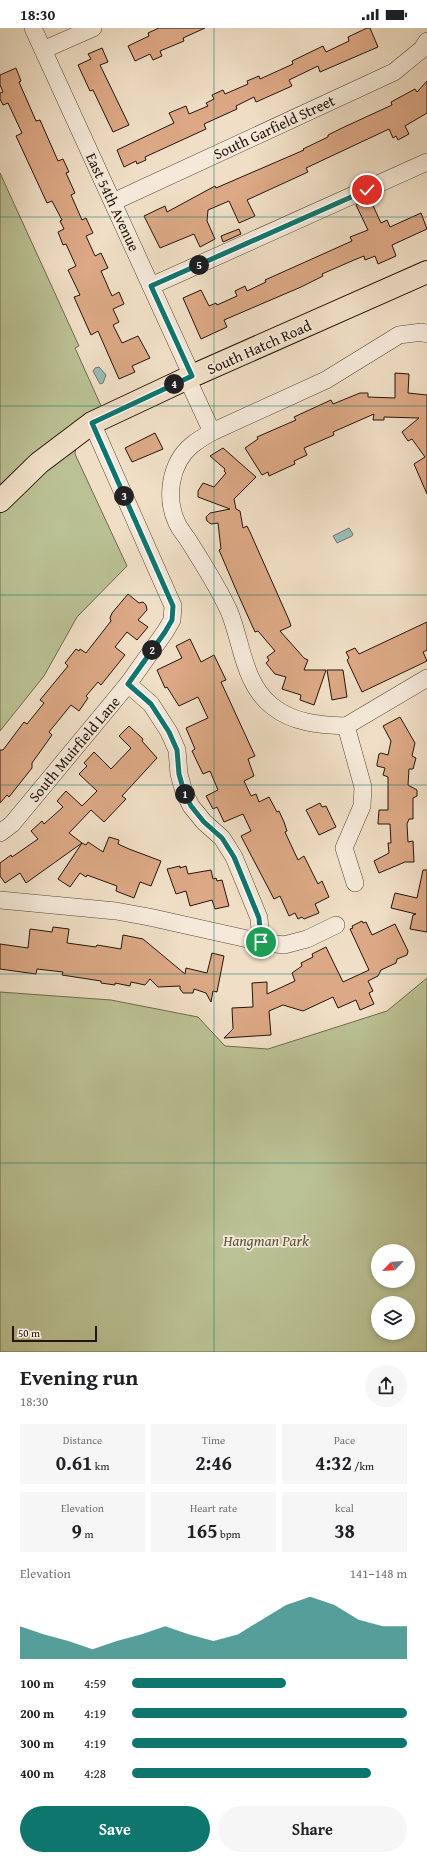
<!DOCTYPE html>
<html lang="en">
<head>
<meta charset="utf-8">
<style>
  body { margin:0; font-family:"Gentium Book Plus",serif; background:#f6f6f6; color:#202124; height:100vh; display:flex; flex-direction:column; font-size:15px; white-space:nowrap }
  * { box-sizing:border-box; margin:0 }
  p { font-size:13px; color:#757577 }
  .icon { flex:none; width:22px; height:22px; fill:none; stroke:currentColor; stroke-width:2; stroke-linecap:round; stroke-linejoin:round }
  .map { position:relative; height:1324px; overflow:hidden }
  .drawer { display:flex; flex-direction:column; background:#fff; flex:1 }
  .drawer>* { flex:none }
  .needle { width:26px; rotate:245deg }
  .fabs { position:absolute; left:371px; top:1216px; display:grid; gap:8px }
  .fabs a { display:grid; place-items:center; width:44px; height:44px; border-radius:50%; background:#fff; box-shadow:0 2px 6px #0003; font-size:20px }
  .scale { position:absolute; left:12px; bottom:10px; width:85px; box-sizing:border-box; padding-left:4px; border:2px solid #26140a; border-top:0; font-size:11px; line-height:14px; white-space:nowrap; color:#26140a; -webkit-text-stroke:3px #f5eada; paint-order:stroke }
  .pin { position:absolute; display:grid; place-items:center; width:34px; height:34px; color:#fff; margin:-17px; border:2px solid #fff; border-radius:50%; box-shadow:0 1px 4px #0007 }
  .km { position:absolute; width:20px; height:20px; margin:-10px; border-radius:50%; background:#222; color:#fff; font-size:11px; line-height:20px; text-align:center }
  .round { display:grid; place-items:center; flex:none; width:42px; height:42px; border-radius:21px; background:#f6f6f6 }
  .overview { display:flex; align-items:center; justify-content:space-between; height:68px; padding:0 20px }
  h1 { font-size:22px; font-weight:800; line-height:30px }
  .stats { display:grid; grid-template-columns:repeat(3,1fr); gap:6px; height:68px; padding:4px 20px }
  .stats div { display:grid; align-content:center; border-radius:0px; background:#f6f6f6; text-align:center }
  .stats b { font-size:20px; font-weight:800 }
  .stats small { font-size:11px; font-weight:400 }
  .stats p { font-size:11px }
  .chart { height:112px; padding:8px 20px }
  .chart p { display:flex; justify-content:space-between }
  .chart svg { width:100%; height:72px; margin-top:4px; fill:#0f766e; opacity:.7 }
  .button { display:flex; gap:8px; margin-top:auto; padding:8px 20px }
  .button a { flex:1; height:46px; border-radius:24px; background:#0f766e; color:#fff; font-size:16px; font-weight:800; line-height:46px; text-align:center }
  .button a+a { background:#f6f6f6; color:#202124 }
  ul { padding:0 20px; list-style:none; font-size:13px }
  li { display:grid; grid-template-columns:64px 48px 1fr; align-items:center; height:30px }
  li i { height:10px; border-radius:5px; background:#0f766e }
  .status { display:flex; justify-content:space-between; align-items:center; height:28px; padding:0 20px; background:#fff; direction:ltr }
  .status svg { height:11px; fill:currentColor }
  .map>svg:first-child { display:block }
</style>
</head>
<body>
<div class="status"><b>18:30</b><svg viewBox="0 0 49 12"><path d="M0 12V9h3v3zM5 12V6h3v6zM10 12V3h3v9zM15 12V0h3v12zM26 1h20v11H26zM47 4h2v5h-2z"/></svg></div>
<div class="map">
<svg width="427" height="1324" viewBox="0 0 427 1324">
  <rect width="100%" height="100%" fill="#f0dfc6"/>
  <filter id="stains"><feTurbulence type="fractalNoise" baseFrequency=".005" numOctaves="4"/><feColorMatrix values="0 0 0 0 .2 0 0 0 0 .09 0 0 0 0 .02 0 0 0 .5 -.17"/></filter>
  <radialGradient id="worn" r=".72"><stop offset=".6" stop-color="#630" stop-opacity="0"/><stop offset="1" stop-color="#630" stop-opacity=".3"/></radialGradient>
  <!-- green -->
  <g fill="#bac194" stroke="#706a4f" fill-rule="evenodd">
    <polygon points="0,145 79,318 75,320 102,380 76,419 75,426 127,538 77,589 44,648 0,703"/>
    <path d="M427 950V1324H0V964L111 972 198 989 225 1018 268 1021 387 983ZM378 1223H408V1253H378ZM378 1275H408V1305H378Z"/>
  </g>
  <!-- water -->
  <g fill="#9bbcb9" stroke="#6c7973">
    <polygon points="99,339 106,347 103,355 100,356 93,343 95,340"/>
    <polygon points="349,500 353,506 352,508 337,515 333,508"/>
  </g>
  <!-- building -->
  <g fill="#dca885" stroke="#26140a">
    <polygon points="159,0 205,0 183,10 184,13 160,23 162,28 153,32 150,26 135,33 128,18 149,8 148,5"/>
    <polygon points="367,0 370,0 378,19 320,44 318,38 289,52 292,58 256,74 254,69 236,78 237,81 204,96 206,101 145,129 146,132 137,136 136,133 124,139 117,122 174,95 169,85 186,78 189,86 208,78 206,75 214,71 212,67 223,62 225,66 248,56 247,53 259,48 260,51 293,36 292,33 323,18 326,24 349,13 348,9"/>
    <polygon points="102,20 108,34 100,37 129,97 113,104 93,62 90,63 78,37 91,31 88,26"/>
    <polygon points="16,40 21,53 19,54 36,93 40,92 58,133 63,131 69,144 66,145 75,165 71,167 82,192 86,190 93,205 86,208 95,228 101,225 108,240 101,243 112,268 119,264 124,276 113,281 119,294 113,297 122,315 138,308 150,330 132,338 135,344 119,351 98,303 91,307 74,269 80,267 68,242 76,238 66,216 63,217 58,204 64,201 60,193 62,192 52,173 47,175 16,108 22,105 8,75 3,77 0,71 0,65 3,64 0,57 0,47"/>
    <polygon points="427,53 427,85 405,98 409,106 398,112 396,108 393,110 389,101 306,140 308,144 247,172 255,188 239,195 229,173 208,182 207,193 215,211 200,219 194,206 160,220 144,188 165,178 167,184 215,158 216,160 304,122 303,121 328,109 328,107 342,100 392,77 391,74 415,61 417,64"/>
    <polygon points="370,171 381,195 387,192 390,199 421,185 427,201 392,217 396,228 378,236 375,228 365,232 364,228 354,232 322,246 323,248 301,259 224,292 227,299 201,311 183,270 201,262 209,278 216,275 217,277 237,268 235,263 245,258 247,263 266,254 265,252 352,213 350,209 368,202 356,177"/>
    <polygon points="239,201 241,206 223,214 221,208"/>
    <polygon points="395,345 409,346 408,365 427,367 427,466 414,436 425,429 412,411 408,413 402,404 419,390 384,389 384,392 373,392 374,386 333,404 334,407 304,420 307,427 294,433 295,436 269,448 268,444 262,447 245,420 258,411 257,409 296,392 294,389 331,372 333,376 360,365 368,365 368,369 395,370"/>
    <polygon points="155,405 163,421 132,434 125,420"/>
    <polygon points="223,420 256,449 234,471 236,481 240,483 243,500 247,498 250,504 289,592 291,598 280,603 304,630 308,632 304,642 326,642 314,677 300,672 301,667 282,661 286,649 275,646 266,635 269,632 267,629 275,623 258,603 255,604 237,564 219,522 221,521 218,495 211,496 207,493 206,489 210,485 230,481 198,469 198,463 203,455 214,459 226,445 224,443 225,441 210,428"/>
    <polygon points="128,566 139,575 143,574 146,577 147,582 138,592 148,599 137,612 127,604 115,619 125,627 101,657 98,654 86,668 88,670 79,683 71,677 49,704 52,707 32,735 32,740 9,769 7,767 0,775 0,722 3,722 24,694 27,696 44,675 40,672 68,638 65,635 76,621 79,623 80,621 86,625 111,593 110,590 112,585"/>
    <polygon points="427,594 427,622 423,624 427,633 362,664 347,632 349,630 346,624 355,620 359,626"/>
    <polygon points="190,611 201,634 214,627 226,652 221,654 255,728 248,731 254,748 244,753 251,768 256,766 259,774 269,769 277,784 279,783 284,794 287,803 285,804 298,832 304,828 318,856 322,853 329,869 315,876 319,885 304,891 302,889 298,891 295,885 289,888 280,868 274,871 241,808 251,803 243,786 224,794 217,779 213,781 206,768 218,762 210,743 203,746 192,723 195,721 186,700 208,690 198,669 179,678 167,659 165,660 157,642 182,630 176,618"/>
    <polygon points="327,642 343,642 347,669 332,672"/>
    <polygon points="400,689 415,715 412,728 416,730 413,741 409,741 408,757 417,762 417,768 413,770 413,791 409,791 407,796 408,814 413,813 414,834 405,834 379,845 374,833 389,825 388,815 391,815 390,796 378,796 378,795 379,782 388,782 388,749 383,747 385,740 377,738 377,736 379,726 381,725 388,727 391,713 383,698"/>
    <polygon points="129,698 143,711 142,713 157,730 122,768 126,771 104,794 91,782 69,805 82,815 26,855 20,845 5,855 0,848 0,835 11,827 12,829 38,811 31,803 42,793 44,796 63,779 57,773 66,763 82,778 97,763 79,746 87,738 84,735 94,724 111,741 131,720 119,708"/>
    <polygon points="320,775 322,779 326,778 336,799 319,807 306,782"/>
    <polygon points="109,809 119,812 118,816 129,821 161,833 151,858 140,854 134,870 116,863 117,858 87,847 86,849 80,845 70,859 58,851 82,815 86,817 88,814 103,824"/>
    <polygon points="180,838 180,840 186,838 188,846 211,842 213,851 216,850 217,853 222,852 229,878 215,881 212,872 190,878 186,863 176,866 167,841"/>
    <polygon points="423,842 427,842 427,904 410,901 413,887 416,886 391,880 395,865 417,870"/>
    <polygon points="362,893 363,895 366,894 372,907 395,896 408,923 407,927 397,931 396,935 381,942 378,948 368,953 373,963 369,965 374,976 360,982 356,972 338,980 333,969 303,983 283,977 269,983 271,1007 224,1010 233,1001 232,980 253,979 252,955 267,954 267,966 295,953 292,945 302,938 301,935 313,929 312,926 326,919 343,954 369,942 350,901 353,900 352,898"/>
    <polygon points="53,899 69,901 67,915 96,919 97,917 121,921 123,907 143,911 185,946 186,940 207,945 212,925 224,928 217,964 213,963 211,974 206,965 194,961 193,965 183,965 180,961 180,958 158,959 150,951 145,957 131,954 130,958 115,955 115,957 101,955 101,953 62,947 63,944 37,941 36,946 0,941 0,916 28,920 30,901 52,904"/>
  </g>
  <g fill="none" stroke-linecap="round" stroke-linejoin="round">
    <!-- minor casing -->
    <g stroke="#584739" stroke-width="18">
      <g id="minor">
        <polyline points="33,0 192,348"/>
        <polyline points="43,22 93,0"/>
        <polyline points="113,174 394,44 422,21 427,13"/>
        <polyline points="151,258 427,134"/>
        <path d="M187 350 212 404C205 408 198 412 192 417 170 435 165 470 177 495 180 502 186 508 190 515 204 537 218 559 229 583 242 614 243 655 272 678 293 695 319 697 346 698"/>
        <polyline points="212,404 326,352 399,307 422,304 427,306"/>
        <polyline points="128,656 151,676 169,704 177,722 179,746 184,764 191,778 204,794 222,810 234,829 259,890 261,914"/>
        <polyline points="346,698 363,759 362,778 344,820 355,855"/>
        <polyline points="346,698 427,650"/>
        <polyline points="0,805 12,796 128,656 165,604 172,592 173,578 92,395"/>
        <polyline points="0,872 116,883 149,889 261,914 284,917 307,911 336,897"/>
      </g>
    </g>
    <!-- major casing -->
    <g stroke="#26140a" stroke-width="24">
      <polyline id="major" points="0,473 39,435 92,395 192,348 427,244"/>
    </g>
    <!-- minor -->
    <use href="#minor" stroke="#f5eada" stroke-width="17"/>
    <!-- major -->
    <use href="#major" stroke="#f0dfc6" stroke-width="22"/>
  </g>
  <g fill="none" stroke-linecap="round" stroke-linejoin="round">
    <!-- route casing -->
    <g stroke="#fff" stroke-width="8">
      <polyline id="route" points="261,914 259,890 234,829 222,810 204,794 191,778 184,764 179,746 177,722 169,704 151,676 128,656 165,604 172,592 173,578 92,395 192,348 151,258 367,162"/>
    </g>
    <!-- route -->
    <use href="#route" stroke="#0f766e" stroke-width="5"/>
  </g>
  <!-- grid -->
  <path fill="none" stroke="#0f766e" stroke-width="1" stroke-opacity="0.55" d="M214 0V1324M0 189H427M0 378H427M0 567H427M0 757H427M0 946H427M0 1135H427"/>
  <g text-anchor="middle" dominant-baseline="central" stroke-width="3.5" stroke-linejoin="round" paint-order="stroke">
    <!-- street labels -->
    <g font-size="15" fill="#26140a" stroke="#f5eada">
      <text transform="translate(274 99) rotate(-25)">South Garfield Street</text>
      <text transform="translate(113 174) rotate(65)">East 54th Avenue</text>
      <text transform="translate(259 319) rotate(-24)">South Hatch Road</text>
      <text transform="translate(74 721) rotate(-50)">South Muirfield Lane</text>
    </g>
    <!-- park labels -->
    <g font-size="15" font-style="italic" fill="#5a513a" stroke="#f5eada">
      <text x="266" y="1212">Hangman Park</text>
    </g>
  </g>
  <rect width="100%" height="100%" filter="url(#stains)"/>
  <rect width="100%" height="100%" fill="url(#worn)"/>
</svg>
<div class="fabs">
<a><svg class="needle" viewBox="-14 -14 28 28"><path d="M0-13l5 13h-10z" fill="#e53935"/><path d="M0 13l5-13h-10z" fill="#757577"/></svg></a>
<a><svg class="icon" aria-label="layers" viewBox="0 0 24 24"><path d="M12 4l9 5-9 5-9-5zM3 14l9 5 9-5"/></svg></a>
</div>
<div class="scale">50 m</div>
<div class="pin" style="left:261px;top:914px;background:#1e9e55"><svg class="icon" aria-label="arrive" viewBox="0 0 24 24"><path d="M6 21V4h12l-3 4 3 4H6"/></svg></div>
<div class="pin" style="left:367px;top:162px;background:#d93025"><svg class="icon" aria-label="check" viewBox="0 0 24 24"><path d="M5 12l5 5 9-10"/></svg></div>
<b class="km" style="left:185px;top:766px">1</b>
<b class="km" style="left:152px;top:622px">2</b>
<b class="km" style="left:124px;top:468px">3</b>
<b class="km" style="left:174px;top:356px">4</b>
<b class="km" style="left:199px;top:237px">5</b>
</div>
<section class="drawer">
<div class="overview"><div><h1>Evening run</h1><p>18:30</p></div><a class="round"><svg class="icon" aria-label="share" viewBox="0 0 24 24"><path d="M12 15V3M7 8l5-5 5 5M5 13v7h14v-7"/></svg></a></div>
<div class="stats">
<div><p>Distance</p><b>0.61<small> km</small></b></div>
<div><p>Time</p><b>2:46</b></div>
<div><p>Pace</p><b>4:32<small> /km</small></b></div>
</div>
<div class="stats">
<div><p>Elevation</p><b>9<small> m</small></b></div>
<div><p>Heart rate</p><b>165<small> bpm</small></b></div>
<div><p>kcal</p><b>38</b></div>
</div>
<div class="chart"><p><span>Elevation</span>141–148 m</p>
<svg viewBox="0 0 160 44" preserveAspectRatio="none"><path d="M0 44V24L10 29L20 33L30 38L40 33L50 29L60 24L70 29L80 33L90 29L100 20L110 11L120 6L130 11L140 20L150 24L160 24V44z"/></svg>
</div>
<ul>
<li><b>100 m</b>4:59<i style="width:56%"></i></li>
<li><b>200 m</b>4:19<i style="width:100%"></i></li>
<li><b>300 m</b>4:19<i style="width:100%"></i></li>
<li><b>400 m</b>4:28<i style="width:87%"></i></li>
</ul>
<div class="button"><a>Save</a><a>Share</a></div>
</section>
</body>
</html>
